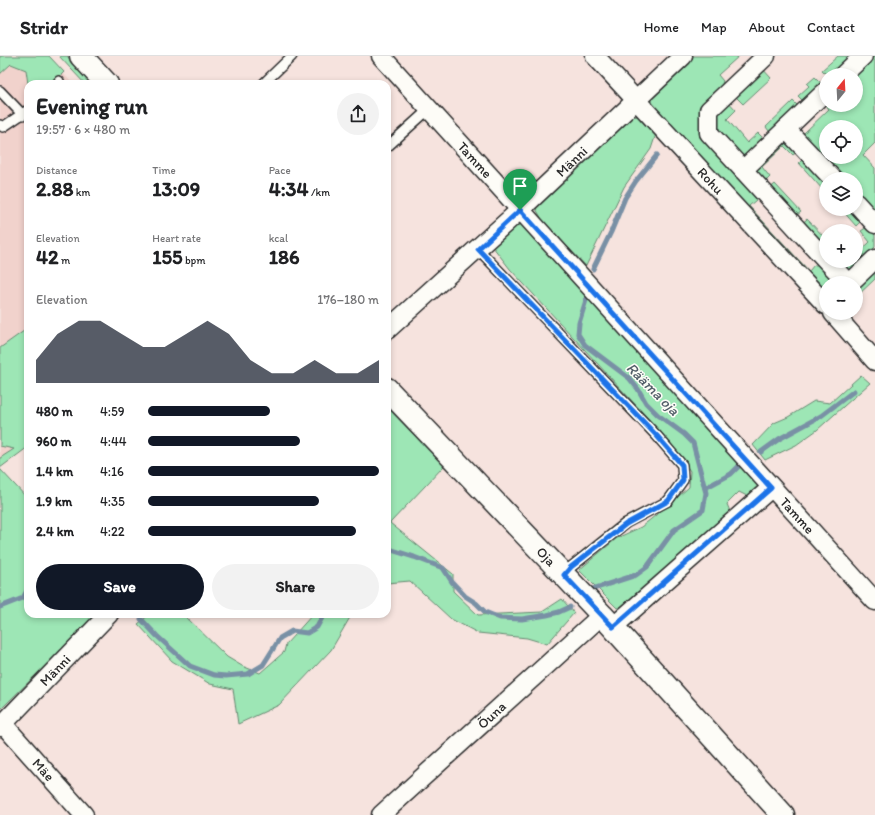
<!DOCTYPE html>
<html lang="en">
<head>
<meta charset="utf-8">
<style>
  body { margin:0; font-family:Itim,sans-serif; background:#f2f2f2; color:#202124; height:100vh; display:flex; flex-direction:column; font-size:15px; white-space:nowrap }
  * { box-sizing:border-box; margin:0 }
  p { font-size:13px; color:#757577 }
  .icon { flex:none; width:22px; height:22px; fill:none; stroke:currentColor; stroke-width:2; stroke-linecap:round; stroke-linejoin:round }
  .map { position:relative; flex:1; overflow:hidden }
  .panel { position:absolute; left:24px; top:24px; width:367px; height:538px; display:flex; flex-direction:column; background:#fff; border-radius:12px; box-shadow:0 2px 6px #0003 }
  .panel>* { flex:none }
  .needle { width:26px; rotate:18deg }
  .controls { position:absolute; left:819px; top:12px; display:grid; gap:8px }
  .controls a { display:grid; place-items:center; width:44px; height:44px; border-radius:50%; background:#fff; box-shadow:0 2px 6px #0003; font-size:20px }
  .pin { position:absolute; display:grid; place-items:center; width:34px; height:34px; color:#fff; margin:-41px -17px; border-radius:50% 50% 50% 0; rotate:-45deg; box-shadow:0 0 4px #0007 }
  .pin .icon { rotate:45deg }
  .round { display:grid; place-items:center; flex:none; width:42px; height:42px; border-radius:21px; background:#f2f2f2 }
  .head { display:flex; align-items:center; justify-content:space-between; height:68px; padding:0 12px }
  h1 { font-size:22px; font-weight:700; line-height:30px }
  .metrics { display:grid; grid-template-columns:repeat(3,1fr); gap:6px; height:68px; padding:4px 12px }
  .metrics div { display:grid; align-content:center }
  .metrics b { font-size:20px; font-weight:700 }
  .metrics small { font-size:11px; font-weight:400 }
  .metrics p { font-size:11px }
  .chart { height:112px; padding:8px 12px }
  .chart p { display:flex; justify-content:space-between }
  .chart svg { width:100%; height:72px; margin-top:4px; fill:#111827; opacity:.7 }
  .primary-button { display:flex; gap:8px; margin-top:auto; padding:8px 12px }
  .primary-button a { flex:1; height:46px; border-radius:24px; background:#111827; color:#fff; font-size:16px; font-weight:700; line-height:46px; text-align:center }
  .primary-button a+a { background:#f2f2f2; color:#202124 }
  ul { padding:0 12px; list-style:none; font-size:13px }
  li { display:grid; grid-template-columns:64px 48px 1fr; align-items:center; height:30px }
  li i { height:10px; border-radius:5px; background:#111827 }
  header { display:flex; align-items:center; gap:24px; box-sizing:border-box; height:56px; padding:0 20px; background:#fff; border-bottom:1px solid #e0e0e0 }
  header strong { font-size:19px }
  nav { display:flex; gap:22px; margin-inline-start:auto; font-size:14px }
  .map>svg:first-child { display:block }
</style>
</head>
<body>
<header>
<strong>Stridr</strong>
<nav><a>Home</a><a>Map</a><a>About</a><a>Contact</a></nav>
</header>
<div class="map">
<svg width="875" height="759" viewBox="0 0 875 759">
  <rect width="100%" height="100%" fill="#f6e3de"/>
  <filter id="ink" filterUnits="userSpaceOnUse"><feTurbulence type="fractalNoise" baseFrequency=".025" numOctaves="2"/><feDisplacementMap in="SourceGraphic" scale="8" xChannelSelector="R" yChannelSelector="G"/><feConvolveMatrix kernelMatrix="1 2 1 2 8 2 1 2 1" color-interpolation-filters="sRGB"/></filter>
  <g filter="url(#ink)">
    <!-- built -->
    <polygon fill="#f1d2cc" points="0,0 47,0 73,28 28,28 28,391 0,412"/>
    <!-- green -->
    <g fill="#9de6b5" stroke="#648870" fill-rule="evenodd">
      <polygon points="0,0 49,0 64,16 52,28 28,28 26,14 11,8 0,18"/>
      <polygon points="59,0 67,0 92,28 85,28"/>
      <polygon points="690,0 739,0 718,19 723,25 720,35 703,59 756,139 756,144 749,150 809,215 814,209 818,209 835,220 834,227 826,227 826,234 824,235 653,50 652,43 654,34"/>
      <polygon points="838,0 854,0 833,19 827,19 822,14"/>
      <path d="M869 0H875V73L874 74 875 75V87L863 99 875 112V161L856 141V123H839L795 70 804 77 829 53 821 45 826 41V49H856V19ZM826 71H856V101H826Z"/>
      <polygon points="761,11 771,22 743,48 732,37"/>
      <polygon points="815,21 823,29 805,47 798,40 809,30 807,28"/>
      <polygon points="726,43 736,54 727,63 747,87 758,77 766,85 746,104 715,77 713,56"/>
      <polygon points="793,45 801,53 772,79 766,71"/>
      <polygon points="638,60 656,78 651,93 624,131 586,210 543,165 535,151 631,61"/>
      <polygon points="781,82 798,95 793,99 784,90 762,111 770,121 762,129 753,111"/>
      <polygon points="804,102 826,126 826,132 823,134 799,107"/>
      <polygon points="775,128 801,156 793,162 768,134"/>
      <polygon points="841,153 851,153 861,165 856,170"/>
      <polygon points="807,163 826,183 826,197 800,169"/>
      <polygon points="514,168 524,168 763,429 749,441 739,436 727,448 731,458 632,548 617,552 579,514 617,482 641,471 671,447 689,431 690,415 670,386 510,213 493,191 499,181"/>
      <polygon points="867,171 875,179 875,191 851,214 845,215 832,205 846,205 848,207 850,205 856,205 856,199 870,186 861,175"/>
      <polygon points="875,209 875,223 856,241 856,227"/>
      <polygon points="28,272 28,391 0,412 0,402 14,393 0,390 0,292"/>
      <polygon points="861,319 870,327 817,374 796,389 765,404 753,389 774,367 788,361 814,345 830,347"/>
      <polygon points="387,351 444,410 390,467 453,518 453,535 478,559 542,556 562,543 574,557 547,588 527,582 478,577 451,563 410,525 387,527"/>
      <polygon points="0,413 28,443 28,558 98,558 0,654"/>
      <polygon points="150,558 183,558 227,601 242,610 260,617 284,596 286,588 313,558 352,558 331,594 279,649 238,668 233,633 210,628 172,605 138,568"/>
    </g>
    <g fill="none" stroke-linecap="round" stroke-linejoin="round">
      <!-- stream -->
      <g stroke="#7990a5" stroke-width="5">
        <polyline points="593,213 611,176 625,142 636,125 657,99"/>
        <polyline points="587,241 579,267 578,278 585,289 629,322 638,333 646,347 658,359 684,378 693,387 706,437 703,454 674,474 647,511 636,519 593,533"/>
        <polyline points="761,396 779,383 821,360 854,335"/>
        <polyline points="705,432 731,418 738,411"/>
        <polyline points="387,491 392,494 414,501 443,512 452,526 465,540 476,547 485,556 500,562 522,563 547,559 559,556 570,551"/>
        <polyline points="0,551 23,542 28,533"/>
        <polyline points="141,563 157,580 190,610 214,619 226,620 248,618 263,609 280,582 292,575 307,577 317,571 324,558"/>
      </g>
      <!-- lane casing -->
      <g stroke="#2b2b2b" stroke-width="12">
        <g id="lane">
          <polyline points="57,28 59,25"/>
          <polyline points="263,28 292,0"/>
          <polyline points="0,35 23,59"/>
          <polyline points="0,69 3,71 28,54"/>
          <polyline points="387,91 429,53"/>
          <polyline points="478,193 657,380 682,409 683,424 668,445 626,467 571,511 564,519"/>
        </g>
      </g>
      <!-- street casing -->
      <g stroke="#2b2b2b" stroke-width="21">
        <g id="street">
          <path id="s1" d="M381 0 875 545"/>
          <path id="s2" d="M595 0 826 249"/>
          <polyline points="766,0 709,54 709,77 826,204"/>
          <polyline points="843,19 863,0"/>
          <polyline points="786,73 833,123"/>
          <polyline points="743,114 826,35"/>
          <polyline points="856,147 875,168"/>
          <polyline points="827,205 848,227"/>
          <polyline points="850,227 875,203"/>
          <polyline points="833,257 875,305"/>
          <path id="s3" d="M387 274 520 154 683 0"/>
          <polyline points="613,571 771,432"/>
          <path id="s4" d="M3 668 84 759"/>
          <path id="s5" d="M0 671 109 558"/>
          <path id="s6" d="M381 759 602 559"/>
        </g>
      </g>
      <!-- secondary casing -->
      <g stroke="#2b2b2b" stroke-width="25">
        <g id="secondary">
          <polyline points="81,0 107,28"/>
          <path id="s7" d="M387 333 602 559 783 759"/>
        </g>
      </g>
      <!-- lane -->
      <use href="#lane" stroke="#fdfcf7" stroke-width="9"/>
      <!-- street -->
      <use href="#street" stroke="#fdfcf7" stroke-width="18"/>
      <!-- secondary -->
      <use href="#secondary" stroke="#fdfcf7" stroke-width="22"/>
    </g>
  </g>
  <g fill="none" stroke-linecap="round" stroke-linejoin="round" filter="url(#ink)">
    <!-- route casing -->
    <g stroke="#fff" stroke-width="8">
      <polygon id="route" points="520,154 771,432 613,571 564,519 571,511 626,468 668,445 683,424 682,409 657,380 478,193"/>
    </g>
    <!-- route -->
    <use href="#route" stroke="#1a73e8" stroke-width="5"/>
  </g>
  <g text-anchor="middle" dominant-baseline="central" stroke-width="3" stroke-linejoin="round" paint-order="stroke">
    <!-- street labels -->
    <g font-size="14" fill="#2b2b2b" stroke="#fdfcf7">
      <text stroke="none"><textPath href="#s1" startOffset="140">Tamme</textPath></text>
      <text stroke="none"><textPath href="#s3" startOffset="250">Männi</textPath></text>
      <text stroke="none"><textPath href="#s2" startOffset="170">Rohu</textPath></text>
      <text stroke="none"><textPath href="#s1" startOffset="620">Tamme</textPath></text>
      <text stroke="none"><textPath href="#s7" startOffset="231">Oja</textPath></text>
      <text stroke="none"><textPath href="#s5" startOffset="79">Männi</textPath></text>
      <text stroke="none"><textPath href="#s6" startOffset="149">Õuna</textPath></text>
      <text stroke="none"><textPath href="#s4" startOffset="61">Mäe</textPath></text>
    </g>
    <!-- water labels -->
    <g font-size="15" font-style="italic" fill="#525d68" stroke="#fdfcf7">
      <text transform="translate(653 333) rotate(45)">Rääma oja</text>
    </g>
  </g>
</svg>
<div class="controls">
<a><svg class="needle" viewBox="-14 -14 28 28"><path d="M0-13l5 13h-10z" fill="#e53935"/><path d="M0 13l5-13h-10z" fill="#757577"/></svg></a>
<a><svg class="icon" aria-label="locate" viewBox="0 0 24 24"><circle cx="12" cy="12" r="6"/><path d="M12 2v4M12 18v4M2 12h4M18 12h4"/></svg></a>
<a><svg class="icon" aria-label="layers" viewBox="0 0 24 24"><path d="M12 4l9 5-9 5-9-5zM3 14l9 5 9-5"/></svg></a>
<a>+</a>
<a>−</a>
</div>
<div class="pin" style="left:520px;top:154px;background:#1e9e55"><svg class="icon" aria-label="arrive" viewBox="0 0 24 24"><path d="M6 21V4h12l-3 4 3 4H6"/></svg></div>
<section class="panel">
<div class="head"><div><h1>Evening run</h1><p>19:57 · 6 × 480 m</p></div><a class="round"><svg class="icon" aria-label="share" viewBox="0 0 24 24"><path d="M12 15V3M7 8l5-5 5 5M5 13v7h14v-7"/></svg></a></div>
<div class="metrics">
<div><p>Distance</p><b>2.88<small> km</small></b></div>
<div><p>Time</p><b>13:09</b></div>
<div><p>Pace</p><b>4:34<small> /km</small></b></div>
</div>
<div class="metrics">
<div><p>Elevation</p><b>42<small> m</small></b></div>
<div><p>Heart rate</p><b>155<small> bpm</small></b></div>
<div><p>kcal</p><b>186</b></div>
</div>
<div class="chart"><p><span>Elevation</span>176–180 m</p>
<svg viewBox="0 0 160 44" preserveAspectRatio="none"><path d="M0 44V30L10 14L20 6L30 6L40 14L50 22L60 22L70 14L80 6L90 14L100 30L110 38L120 38L130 30L140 38L150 38L160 30V44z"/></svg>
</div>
<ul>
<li><b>480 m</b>4:59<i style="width:53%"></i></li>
<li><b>960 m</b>4:44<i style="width:66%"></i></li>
<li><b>1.4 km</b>4:16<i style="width:100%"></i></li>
<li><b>1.9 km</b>4:35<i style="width:74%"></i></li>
<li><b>2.4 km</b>4:22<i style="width:90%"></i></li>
</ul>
<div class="primary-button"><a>Save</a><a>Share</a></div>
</section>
</div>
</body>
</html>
